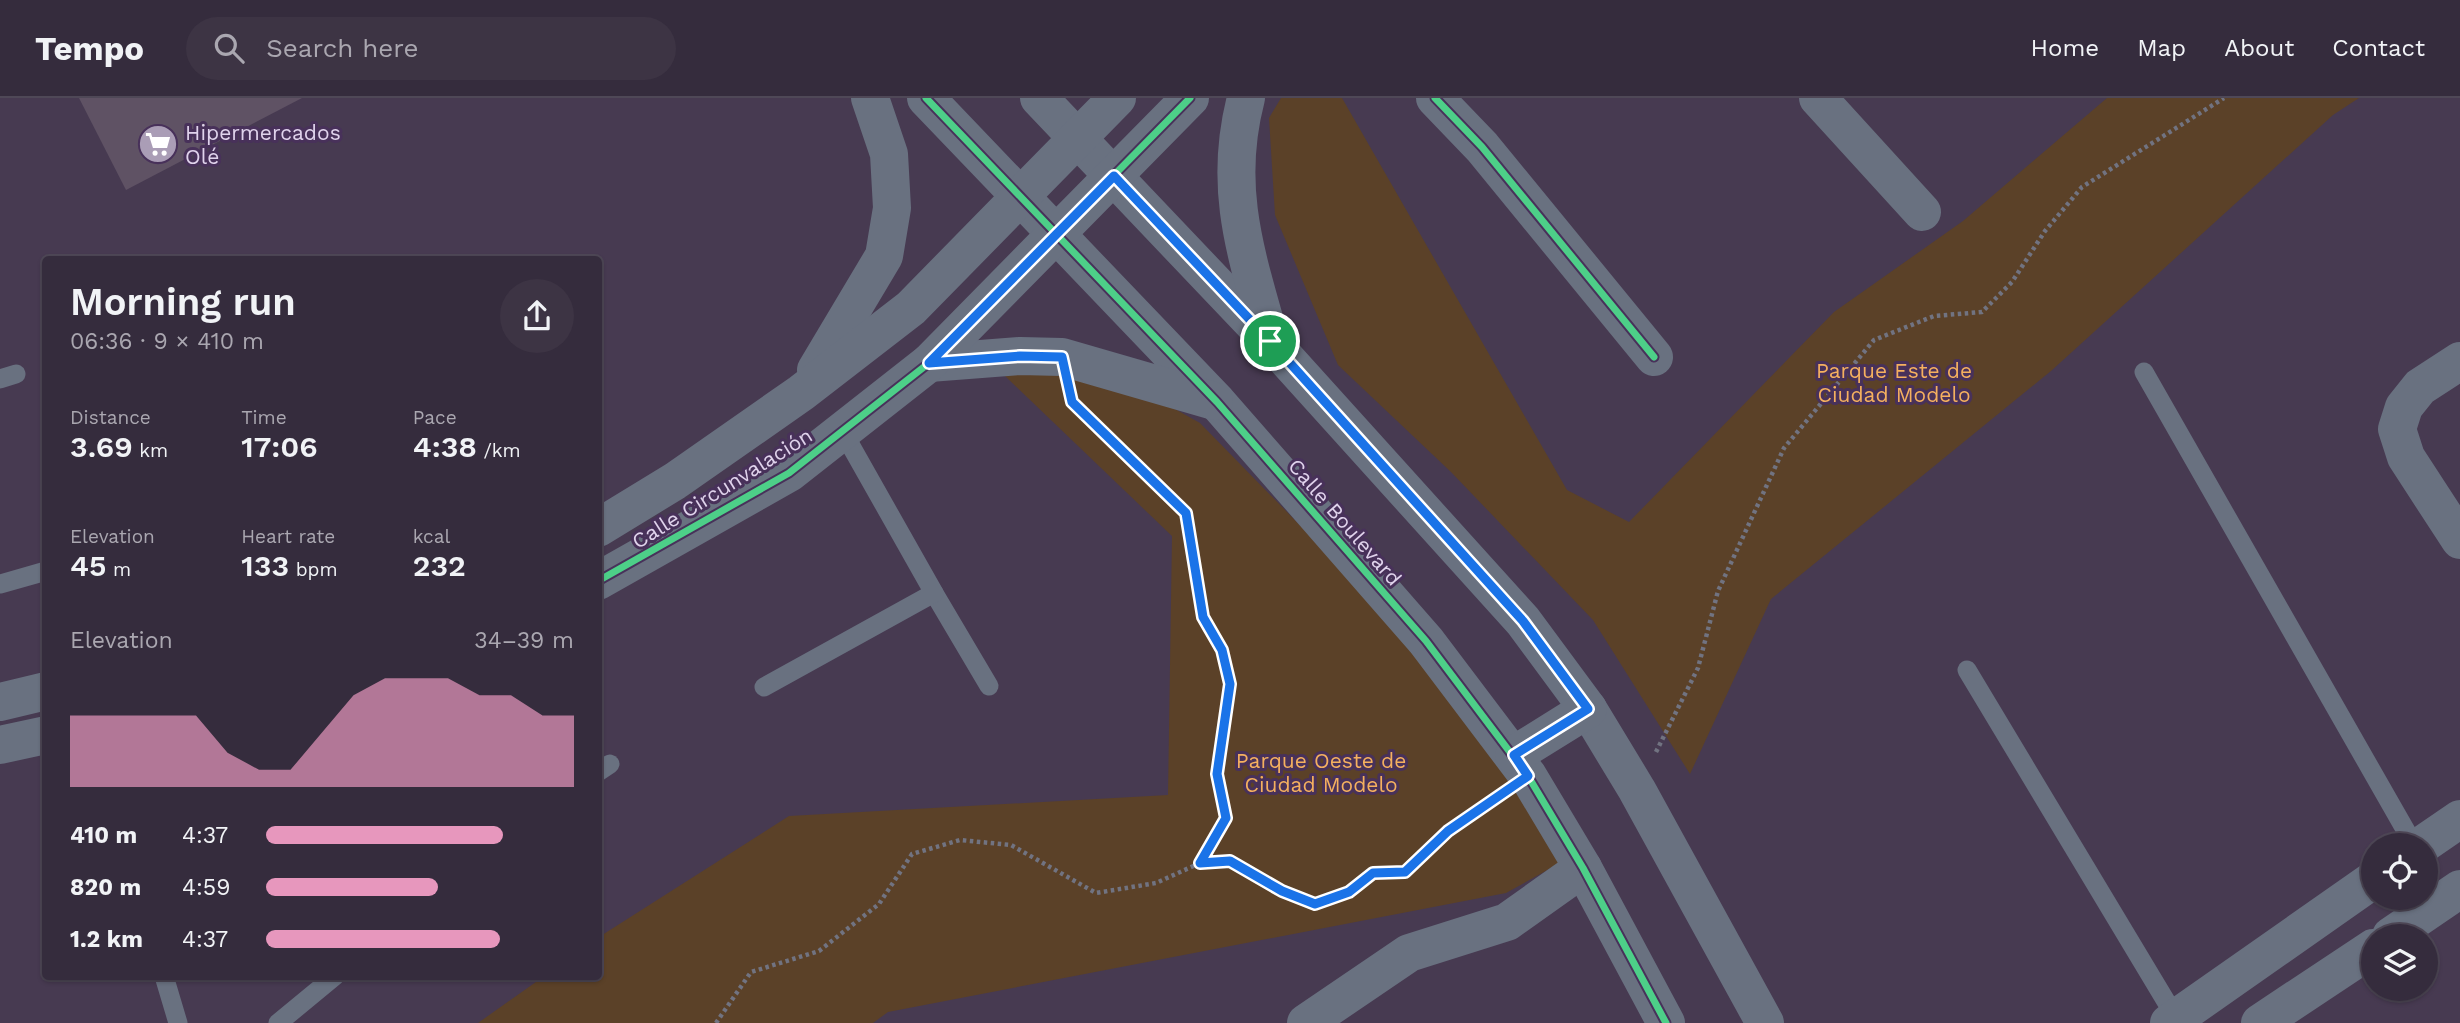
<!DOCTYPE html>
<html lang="en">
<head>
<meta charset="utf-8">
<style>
  body { margin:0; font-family:"Work Sans",sans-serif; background:#3d3444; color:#f1f3f6; height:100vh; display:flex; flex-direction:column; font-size:26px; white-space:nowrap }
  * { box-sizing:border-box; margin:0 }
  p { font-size:23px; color:#aaa7b0 }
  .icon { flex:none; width:38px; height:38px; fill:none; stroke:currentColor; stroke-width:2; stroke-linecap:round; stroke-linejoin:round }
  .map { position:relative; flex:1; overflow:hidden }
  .side { position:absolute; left:42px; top:158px; width:560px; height:724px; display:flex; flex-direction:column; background:#352c3d; border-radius:7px; box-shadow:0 2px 5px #0004,0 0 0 2px #4f4857 }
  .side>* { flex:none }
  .buttons { position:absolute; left:2361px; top:735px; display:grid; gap:14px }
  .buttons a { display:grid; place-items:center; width:77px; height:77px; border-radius:50%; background:#352c3d; box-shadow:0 2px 5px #0004,0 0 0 2px #4f4857; font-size:35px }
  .pin { position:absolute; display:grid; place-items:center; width:60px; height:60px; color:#fff; margin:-30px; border:4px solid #fff; border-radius:50%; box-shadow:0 2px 7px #0007 }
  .round { display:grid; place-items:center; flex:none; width:74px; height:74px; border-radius:37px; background:#3d3444 }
  .summary { display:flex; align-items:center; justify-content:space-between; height:119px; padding:0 28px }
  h1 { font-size:38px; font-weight:600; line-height:52px }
  .stats { display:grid; grid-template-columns:repeat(3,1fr); gap:10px; height:119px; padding:7px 28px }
  .stats div { display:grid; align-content:center }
  .stats b { font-size:30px; font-weight:600 }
  .stats small { font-size:19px; font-weight:400 }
  .stats p { font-size:19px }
  .chart { height:196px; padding:14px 28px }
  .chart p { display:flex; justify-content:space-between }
  .chart svg { width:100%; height:126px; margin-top:7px; fill:#e797bd; opacity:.7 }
  ul { padding:0 28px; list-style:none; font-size:23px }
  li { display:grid; grid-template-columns:112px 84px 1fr; align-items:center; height:52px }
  li i { height:18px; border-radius:9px; background:#e797bd }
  header { display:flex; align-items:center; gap:42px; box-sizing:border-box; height:98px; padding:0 35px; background:#352c3d; border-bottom:2px solid #4f4857 }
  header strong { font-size:33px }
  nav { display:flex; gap:38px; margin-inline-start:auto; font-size:24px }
  .search { width:490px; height:63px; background:#3d3444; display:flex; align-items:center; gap:18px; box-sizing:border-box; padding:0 24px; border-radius:38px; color:#aaa7b0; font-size:26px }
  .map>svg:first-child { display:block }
</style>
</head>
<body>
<header>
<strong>Tempo</strong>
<div class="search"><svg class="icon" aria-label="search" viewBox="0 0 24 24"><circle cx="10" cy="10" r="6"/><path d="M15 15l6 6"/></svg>Search here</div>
<nav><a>Home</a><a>Map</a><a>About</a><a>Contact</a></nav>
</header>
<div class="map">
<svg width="2460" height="925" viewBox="0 0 2460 925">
  <rect width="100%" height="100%" fill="#473a51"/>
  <!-- green -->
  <g fill="#5b4128">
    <polygon points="1281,0 1342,0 1567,392 1629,424 1834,214 1963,123 2107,0 2359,0 2333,17 2051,273 1771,501 1690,676 1593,522 1451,374 1338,267 1275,117 1269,20"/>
    <polygon points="1085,261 1200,325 1417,547 1578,755 1506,795 888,914 873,925 478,925 543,879 598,878 599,839 789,718 1168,697 1172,438 1005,278"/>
  </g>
  <!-- building -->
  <polygon fill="#5f5264" points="79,0 302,0 126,92"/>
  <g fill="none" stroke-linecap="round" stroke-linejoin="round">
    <!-- path -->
    <g stroke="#717381" stroke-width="4.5" stroke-dasharray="3.5 3.5" stroke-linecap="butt">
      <polyline points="1071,301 1186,415 1203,519 1222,552 1229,586 1217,676 1226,720 1200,765 1230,763 1282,793 1315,806 1349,794 1373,775 1405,774 1448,734 1498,699"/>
      <polyline points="1656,654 1698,570 1718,493 1784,350 1874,242 1934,218 1982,214 2012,184 2045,133 2082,89 2224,0"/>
      <polyline points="716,925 751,874 819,853 879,806 912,756 960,742 1011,747 1096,795 1156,785 1200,765"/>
    </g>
    <!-- lane -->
    <g stroke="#697180" stroke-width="19">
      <polyline points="2144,274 2414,747"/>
      <polyline points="0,281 16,276"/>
      <polyline points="0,486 46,473"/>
      <polyline points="934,495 989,588"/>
      <polyline points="1967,572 2176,920"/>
      <polyline points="764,589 934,495 843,334"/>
      <polyline points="598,674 610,666"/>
      <polyline points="164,878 178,925"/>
      <polyline points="278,925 335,878"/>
    </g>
    <!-- street -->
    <g stroke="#697180" stroke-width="38">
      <polyline points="926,0 1217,304 1426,543 1528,678 1583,770 1666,925"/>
      <polyline points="1039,0 1270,243 1523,523 1588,611 1637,692 1765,925"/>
      <path d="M1246 0C1223 88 1245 153 1269 238"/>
      <polyline points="1435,0 1482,49 1654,259"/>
      <polyline points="1818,0 1922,114"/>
      <polyline points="2460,263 2420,289 2404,309 2397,331 2406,359 2460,442"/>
      <polyline points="929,265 1020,258 1062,259 1214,303"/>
      <polyline points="816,272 884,158 892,110 889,56 870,0"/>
      <polyline points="598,430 675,383 801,295 911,210 1117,0"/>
      <polyline points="598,483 789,375 929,265 1190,0"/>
      <polyline points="0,604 46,593"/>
      <polyline points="0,647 46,637"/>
      <polyline points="1514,657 1588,611"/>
      <polyline points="2422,747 2460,721"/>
      <polyline points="2391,838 2460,791"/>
      <polyline points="1306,925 1409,855 1507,824 1583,770"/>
      <polyline points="2169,925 2373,782"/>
      <polyline points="2260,925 2373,850"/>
    </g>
    <!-- cycleway casing -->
    <g stroke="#48315a" stroke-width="11">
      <g id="cycleway">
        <polyline points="926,0 1217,304 1426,543 1528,678 1583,770 1666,925"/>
        <polyline points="1435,0 1482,49 1654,259"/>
        <polyline points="598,483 789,375 929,265 1190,0"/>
      </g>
    </g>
    <!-- cycleway -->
    <use href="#cycleway" stroke="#4dcf88" stroke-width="7"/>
  </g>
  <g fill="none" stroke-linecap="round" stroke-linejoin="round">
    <!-- route casing -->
    <g stroke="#fff" stroke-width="14">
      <polygon id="route" points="1114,78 1270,243 1523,523 1588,611 1514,657 1528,678 1448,733 1405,774 1373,775 1349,794 1315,806 1282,793 1230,763 1200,765 1226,720 1217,676 1230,586 1222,552 1203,519 1186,415 1072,304 1062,259 1020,258 929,265"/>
    </g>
    <!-- route -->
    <use href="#route" stroke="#1a73e8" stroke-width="9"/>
  </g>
  <!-- icons -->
  <defs>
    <g id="supermarket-disc" transform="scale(2.0125)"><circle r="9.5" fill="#aa9db6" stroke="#48315a"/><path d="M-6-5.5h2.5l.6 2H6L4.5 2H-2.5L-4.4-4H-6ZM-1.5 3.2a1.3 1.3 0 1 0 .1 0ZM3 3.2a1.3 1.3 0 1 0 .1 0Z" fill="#fff"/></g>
  </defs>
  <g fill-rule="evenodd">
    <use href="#supermarket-disc" x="158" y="46"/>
  </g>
  <g text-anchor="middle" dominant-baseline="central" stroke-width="6" stroke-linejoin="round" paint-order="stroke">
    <!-- poi labels -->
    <g font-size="21" fill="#e0d3ec" stroke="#48315a" text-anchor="start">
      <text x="185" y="34">Hipermercados<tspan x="185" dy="24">Olé</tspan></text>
    </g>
    <!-- park labels -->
    <g font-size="21" fill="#f5b05f" stroke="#48315a">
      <text x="1894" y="272">Parque Este de<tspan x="1894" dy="24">Ciudad Modelo</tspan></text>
      <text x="1321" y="662">Parque Oeste de<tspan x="1321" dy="24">Ciudad Modelo</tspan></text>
    </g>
    <!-- street labels -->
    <g font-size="21" fill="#e0d3ec" stroke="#48315a">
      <text transform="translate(722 390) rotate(-32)">Calle Circunvalación</text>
      <text transform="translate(1345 424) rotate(49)">Calle Boulevard</text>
    </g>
  </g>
</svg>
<div class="buttons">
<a><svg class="icon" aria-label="locate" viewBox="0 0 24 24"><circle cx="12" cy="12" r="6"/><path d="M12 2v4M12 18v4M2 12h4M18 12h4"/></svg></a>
<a><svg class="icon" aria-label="layers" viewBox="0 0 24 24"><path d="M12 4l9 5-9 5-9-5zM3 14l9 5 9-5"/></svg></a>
</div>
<div class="pin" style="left:1270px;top:243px;background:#1e9e55"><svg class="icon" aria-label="arrive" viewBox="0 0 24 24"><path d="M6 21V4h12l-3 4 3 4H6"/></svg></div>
<section class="side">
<div class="summary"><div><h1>Morning run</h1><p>06:36 · 9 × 410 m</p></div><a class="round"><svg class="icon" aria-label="share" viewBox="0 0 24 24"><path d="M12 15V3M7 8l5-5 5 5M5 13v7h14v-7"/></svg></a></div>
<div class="stats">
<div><p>Distance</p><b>3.69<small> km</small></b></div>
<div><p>Time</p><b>17:06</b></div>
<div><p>Pace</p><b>4:38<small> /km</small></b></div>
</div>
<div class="stats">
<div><p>Elevation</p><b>45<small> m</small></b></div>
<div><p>Heart rate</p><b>133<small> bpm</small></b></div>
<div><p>kcal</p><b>232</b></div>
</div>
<div class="chart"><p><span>Elevation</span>34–39 m</p>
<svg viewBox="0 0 160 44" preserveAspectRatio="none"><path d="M0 44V19L10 19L20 19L30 19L40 19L50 32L60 38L70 38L80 25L90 12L100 6L110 6L120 6L130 12L140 12L150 19L160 19V44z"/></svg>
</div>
<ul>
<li><b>410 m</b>4:37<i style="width:77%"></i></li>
<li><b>820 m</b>4:59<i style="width:56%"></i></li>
<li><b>1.2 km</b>4:37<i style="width:76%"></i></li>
</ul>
</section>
</div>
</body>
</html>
